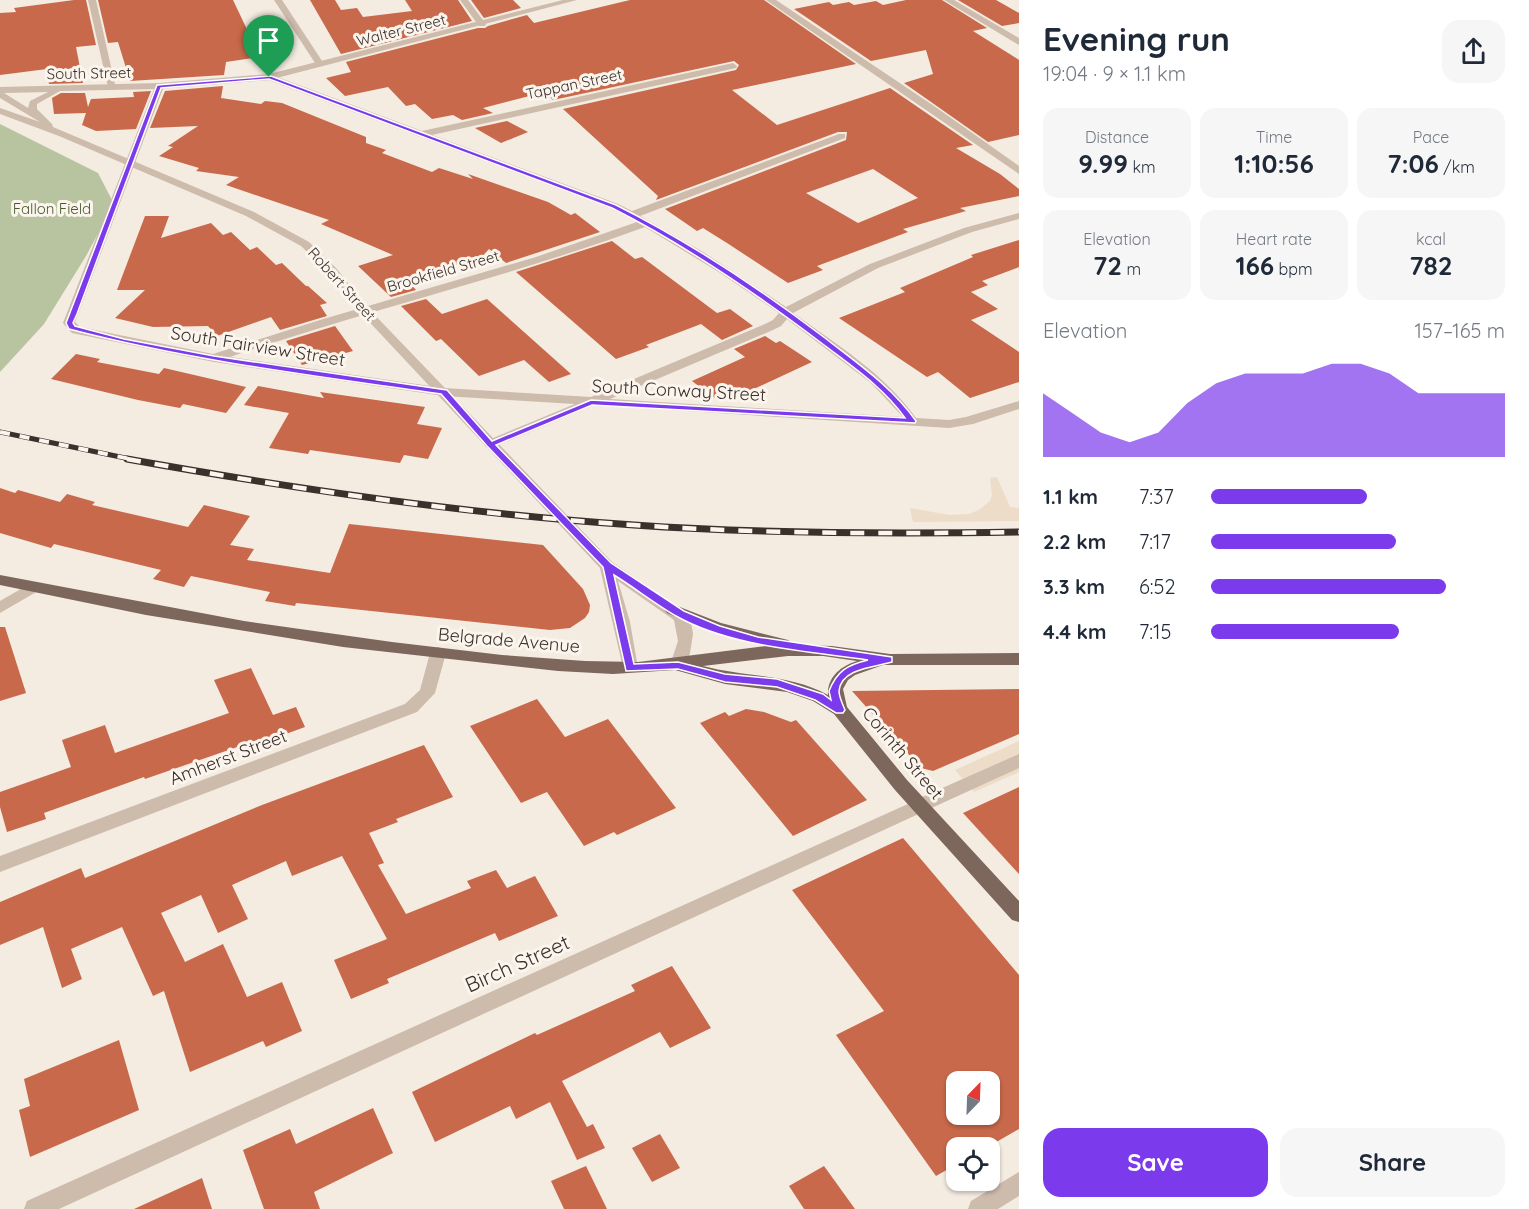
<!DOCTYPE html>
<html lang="en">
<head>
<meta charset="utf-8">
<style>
  body { margin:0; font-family:Quicksand,sans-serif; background:#f6f6f7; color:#1f2937; height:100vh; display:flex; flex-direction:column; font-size:22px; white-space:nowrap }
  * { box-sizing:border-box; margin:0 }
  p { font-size:20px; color:#747a83 }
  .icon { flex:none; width:33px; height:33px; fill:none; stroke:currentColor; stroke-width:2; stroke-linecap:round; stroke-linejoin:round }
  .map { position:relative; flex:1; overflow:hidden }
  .drawer { display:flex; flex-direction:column; background:#fff; width:510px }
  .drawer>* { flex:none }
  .needle { width:39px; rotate:23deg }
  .tools { position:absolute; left:946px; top:1071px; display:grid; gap:12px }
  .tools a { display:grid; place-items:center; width:54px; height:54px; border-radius:12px; background:#fff; box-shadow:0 2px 4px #0004; font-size:30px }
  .pin { position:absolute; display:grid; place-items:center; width:51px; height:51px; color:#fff; margin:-62px -26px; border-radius:50% 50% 50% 0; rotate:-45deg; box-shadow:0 0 6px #0007 }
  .pin .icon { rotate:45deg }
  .round { display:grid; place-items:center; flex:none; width:63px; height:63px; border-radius:18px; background:#f6f6f7 }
  .headline { display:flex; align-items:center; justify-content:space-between; height:102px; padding:0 24px }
  h1 { font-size:33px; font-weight:700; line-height:45px }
  .figures { display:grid; grid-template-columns:repeat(3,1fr); gap:9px; height:102px; padding:6px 24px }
  .figures div { display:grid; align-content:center; border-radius:15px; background:#f6f6f7; text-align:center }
  .figures b { font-size:26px; font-weight:700 }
  .figures small { font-size:16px; font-weight:400 }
  .figures p { font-size:16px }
  .chart { height:168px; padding:12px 24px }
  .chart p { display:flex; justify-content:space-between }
  .chart svg { width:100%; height:108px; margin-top:6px; fill:#7c3aed; opacity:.7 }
  .action { display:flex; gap:12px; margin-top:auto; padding:12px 24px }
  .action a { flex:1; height:69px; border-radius:18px; background:#7c3aed; color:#fff; font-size:24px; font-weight:700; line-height:69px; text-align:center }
  .action a+a { background:#f6f6f7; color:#1f2937 }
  ul { padding:0 24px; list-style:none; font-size:20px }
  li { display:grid; grid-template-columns:96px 72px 1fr; align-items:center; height:45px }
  li i { height:15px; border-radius:8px; background:#7c3aed }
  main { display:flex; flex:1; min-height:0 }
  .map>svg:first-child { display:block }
</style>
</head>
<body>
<main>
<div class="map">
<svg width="1019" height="1209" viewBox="0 0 1019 1209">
  <rect width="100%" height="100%" fill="#f4ebe1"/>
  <!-- green -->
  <polygon fill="#b8c4a0" points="0,124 98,173 114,204 86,256 44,324 0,372"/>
  <!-- plaza -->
  <g fill="#ecdcc8">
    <polygon points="997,477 1010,507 1019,508 1019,521 913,522 910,508 949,515 969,514 979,510 990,501 992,495 990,478"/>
    <polygon points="1019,741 1019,772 974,792 955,770"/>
  </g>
  <!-- building -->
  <g fill="#c8694b" fill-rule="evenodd">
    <polygon points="74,0 86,0 96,45 76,47 83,83 49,84 47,69 0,75 0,13 16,12 14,8"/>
    <polygon points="98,0 233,0 260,57 226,62 224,75 130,81 118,42 108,43"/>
    <polygon points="310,0 335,0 341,10 357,8 363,17 412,11 405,0 458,0 472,21 341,54"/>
    <polygon points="471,0 513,0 521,8 484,18"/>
    <path d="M630 0H764L856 64 732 90 777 125 890 88 973 145 956 148 1000 174 1019 189V196L960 208 966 211 903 229 908 232 817 266 823 270 788 283 727 243 703 228 697 231 665 209 846 140 847 132H838L656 200 658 196 563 109 736 70 739 65 734 61 553 100 545 92 483 108 493 113 462 120 453 115 432 119 415 104 406 106 388 87 345 96 326 78 351 72 346 62 478 28H485L488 26 527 15 534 23ZM873 169 918 198 858 223 806 193Z"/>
    <polygon points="906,0 942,0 987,28 973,31 1019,60 1019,135 988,142 904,83 933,74 926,50 871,61 794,9 829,2 833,5 849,2 854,5 876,1 883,5"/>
    <polygon points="958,0 996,0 1019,13 1019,23 1002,26"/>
    <polygon points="223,86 221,98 261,104 265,101 282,103 366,137 366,143 386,150 382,153 432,172 439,168 473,179 468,174 548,202 571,215 575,213 600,232 506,263 489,249 476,263 471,260 408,281 416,290 391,297 358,266 393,255 321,224 329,220 226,185 239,177 196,171 199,168 159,156 173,147 168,146 198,126 150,128 165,91"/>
    <polygon points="151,91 136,129 96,131 82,125 86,113 54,114 52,98 61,93 85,93 88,107 91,99 134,97 133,92"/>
    <polygon points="507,121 528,132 501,143 475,128"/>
    <polygon points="145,216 169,216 161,238 211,223 223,235 231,232 250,250 257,247 276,265 282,263 306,286 308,286 327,303 320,305 327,316 280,330 271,317 217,336 208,326 153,327 115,318 145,290 117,290"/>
    <polygon points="1019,240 1019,267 982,281 988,285 971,292 998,309 971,320 1019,352 1019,382 970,398 938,372 927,377 839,318 905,292 900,288 973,257 971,255"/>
    <polygon points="612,241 635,259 642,257 717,313 730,309 753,326 722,340 701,324 646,345 649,347 616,359 516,272"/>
    <polygon points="426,299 442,314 487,299 571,374 549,382 524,360 479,376 441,339 436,341 401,306"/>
    <polygon points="335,326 353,351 302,365 286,341"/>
    <polygon points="765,336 776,343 780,341 812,362 730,400 723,396 716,399 692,381 745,357 734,349"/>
    <polygon points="76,354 100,359 97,362 159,374 164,368 246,387 226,413 183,404 180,408 138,400 51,379"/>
    <polygon points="258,386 324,398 320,392 425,407 417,424 442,428 428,459 404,455 400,463 310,450 308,454 269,448 289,413 244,405"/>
    <polygon points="0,488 15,493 18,490 60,502 67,494 95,502 92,505 188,527 204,505 250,516 230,545 254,549 247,560 330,573 349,524 543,545 583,589 590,605 589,612 585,618 570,628 550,630 296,603 295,606 265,601 270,592 191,576 184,587 153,579 161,570 54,544 51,548 0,533"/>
    <polygon points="0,627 5,627 26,693 0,701"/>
    <polygon points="251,668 273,715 296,707 305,727 244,749 243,745 145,779 144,777 44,813 46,819 7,832 0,807 0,792 71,767 62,740 105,725 115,753 229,713 214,680"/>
    <polygon points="1019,689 1019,734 933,771 921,768 852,691"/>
    <polygon points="537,699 565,737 608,719 676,808 617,835 614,832 584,846 547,792 521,803 470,726"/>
    <polygon points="746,709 764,712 791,722 796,720 867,800 793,836 700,723 725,712 729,716"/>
    <polygon points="424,745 453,797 396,819 398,822 369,833 384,863 378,865 406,914 471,888 467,881 496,870 507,888 535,876 558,916 499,941 495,933 387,979 389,983 351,999 334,960 387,939 342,856 292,876 286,861 232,885 248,919 218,933 201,895 161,913 185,962 223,944 247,997 282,982 302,1031 266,1047 263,1041 190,1072 164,991 153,996 122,927 71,949 82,979 62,988 43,927 0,945 0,902 81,868 85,878 262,805"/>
    <polygon points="1019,787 1019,874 963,813"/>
    <path d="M903 838 1019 975V1129L986 1148H957V1164L936 1176 836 1035 884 1011 792 890ZM957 1082H990V1114H957Z"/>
    <polygon points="672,966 711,1028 670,1048 660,1032 562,1081 587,1127 593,1124 605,1148 577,1160 550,1102 516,1119 510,1106 435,1142 412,1092 535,1033 537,1035 635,991 631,985"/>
    <polygon points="119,1040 139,1110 30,1157 19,1110 30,1106 24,1079"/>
    <polygon points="373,1108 393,1153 314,1192 320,1209 264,1209 243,1150 290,1129 296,1144"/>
    <polygon points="660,1134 680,1168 652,1182 632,1148"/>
    <polygon points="586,1166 607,1209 564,1209 551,1181"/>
    <polygon points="824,1166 855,1209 804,1209 789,1186"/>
    <polygon points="202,1178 212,1209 134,1209"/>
  </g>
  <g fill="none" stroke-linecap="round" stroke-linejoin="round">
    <!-- pedestrian -->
    <polygon fill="#cdbbac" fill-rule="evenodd" points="1019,754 1019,768 925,811 919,813 913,811 910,806 913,801"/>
    <!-- minor -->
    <g fill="#cdbbac" fill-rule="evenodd">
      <polygon points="88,0 96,0 116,89 108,87"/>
      <polygon points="274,0 282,0 324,64 323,66 317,66"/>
      <polygon points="460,0 468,0 486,24 485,26 479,26"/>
      <polygon points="766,0 776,0 937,108 1019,166 1019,174"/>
      <polygon points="944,0 954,0 1019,38 1019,45"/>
      <path d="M733 63 737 66 736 68 432 135 618 204 632 211 839 134H845V138L640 216 703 252 786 307 870 264 964 228 1019 213V219L972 232 878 268 793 313C836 344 885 374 916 418L949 420 966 417 1019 401V409L973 424 949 428 594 405 491 448 486 447 484 444 486 441 575 404 444 396 214 362 72 333 63 323 156 84 164 86 75 322 80 327 213 354 320 320 536 257 637 222 610 208 266 79V75H272L422 131ZM645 227 722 274 779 313 773 320 765 324 591 397 444 388 230 357C367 310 509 277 645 227ZM787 319 871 383 903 417 610 399 773 330 781 326Z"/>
      <polygon points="33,582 38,583 40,587 38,591 0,613 0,601"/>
      <polygon points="438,647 443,649 446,653 435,693 417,712 0,872 0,856 405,704 420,690 430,653 433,649"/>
      <polygon points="919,799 925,801 928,806 925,811 59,1209 24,1209 27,1201"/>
      <polygon points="1019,1172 1019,1196 998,1209 968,1209 971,1201"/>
    </g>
    <!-- tertiary -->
    <path fill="#cdbbac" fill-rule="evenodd" d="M563 0H577L269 80 159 89 60 91 37 104V109L52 124 53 127 254 212 309 242 336 268 368 308 612 562 685 612 691 622 693 634 690 653 684 669H672L670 665 678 641 674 620 618 581 630 622 638 668 636 672H624L600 568 360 312 328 272 301 246 246 216 59 136 0 114V108L40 122 0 98V87L159 83 269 74ZM48 92 30 101 28 108 4 93Z"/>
    <!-- primary -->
    <path fill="#7d675c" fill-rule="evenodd" d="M0 575 244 621 392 642 502 655 585 661 638 662 767 646 712 632 667 613 664 609 667 605 672 604 721 623 788 640 795 645 832 646 890 654 1019 653V665H883L855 675 848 680 843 689 847 707 907 780 1019 901V922L1012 920 895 790 834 714 813 701 787 692 725 684 675 670 613 674 558 671 343 647 146 615 0 585ZM788 656H823L857 661C841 666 827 677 828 695 790 674 744 677 703 666Z"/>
    <!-- rail-far1 casing -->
    <g stroke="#3b302b" stroke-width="5">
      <polyline id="rail-far1" points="0,432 135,460"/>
    </g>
    <!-- rail casing -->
    <g stroke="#3b302b" stroke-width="7">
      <path id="rail" d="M127 459C295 489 464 514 634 525 762 534 891 534 1019 532"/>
    </g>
    <!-- rail-far1 -->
    <use href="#rail-far1" stroke="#fbf5ee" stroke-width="4" stroke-dasharray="10" stroke-linecap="butt"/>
    <!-- rail -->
    <use href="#rail" stroke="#fbf5ee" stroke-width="4.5" stroke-dasharray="14" stroke-linecap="butt"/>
  </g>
  <!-- route -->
  <path fill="#7c3aed" stroke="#fff" stroke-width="1.5" fill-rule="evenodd" d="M271 76 616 205C690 242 759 288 825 338 858 364 891 386 916 421L915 423 592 405 496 445 611 563 684 611 720 626 758 637 892 657V662C876 667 841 668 839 691 839 697 843 705 845 710L843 713H836L815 700 777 687 725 682 678 669 626 671 603 567 487 446 441 394C317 376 191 361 69 329L66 323 157 85ZM269 79 612 208C687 246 757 294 824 345 853 367 884 388 905 418L591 400 492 441 447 390 214 356 124 339 75 326 73 323 77 314 161 88ZM614 575C635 588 655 604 676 616 731 647 807 651 868 660 847 665 837 671 829 691L831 700 823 694 777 679 725 674 678 662 634 664Z"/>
  <g text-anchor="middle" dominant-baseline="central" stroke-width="6" stroke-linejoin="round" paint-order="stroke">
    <!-- far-street labels -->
    <g font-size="15" fill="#3b302b" stroke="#fbf5ee">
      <text transform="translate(401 30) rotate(-14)">Walter Street</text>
      <text transform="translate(89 73) rotate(-1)">South Street</text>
      <text transform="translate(574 84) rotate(-12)">Tappan Street</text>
      <text transform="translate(443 271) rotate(-16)">Brookfield Street</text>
      <text transform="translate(342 284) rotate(48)">Robert Street</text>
    </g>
    <!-- far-park labels -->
    <g font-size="15" fill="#4a5a2e" stroke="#fbf5ee">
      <text x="52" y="208">Fallon Field</text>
    </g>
    <!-- street labels -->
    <g font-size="18" fill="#3b302b" stroke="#fbf5ee">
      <text transform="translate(258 346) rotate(9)">South Fairview Street</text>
      <text transform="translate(679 390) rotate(3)">South Conway Street</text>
      <text transform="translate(509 640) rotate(5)">Belgrade Avenue</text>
      <text transform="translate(903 753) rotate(50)">Corinth Street</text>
      <text transform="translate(228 757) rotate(-21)">Amherst Street</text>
    </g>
    <!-- near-street labels -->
    <g font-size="21" fill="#3b302b" stroke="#fbf5ee">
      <text transform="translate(517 963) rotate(-24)">Birch Street</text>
    </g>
  </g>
</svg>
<div class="tools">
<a><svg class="needle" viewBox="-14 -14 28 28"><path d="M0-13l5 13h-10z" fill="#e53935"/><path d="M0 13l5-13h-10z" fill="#747a83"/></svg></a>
<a><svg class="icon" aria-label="locate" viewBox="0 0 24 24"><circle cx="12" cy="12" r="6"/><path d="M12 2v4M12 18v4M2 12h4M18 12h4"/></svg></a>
</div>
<div class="pin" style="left:269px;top:77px;background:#1e9e55"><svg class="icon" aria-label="arrive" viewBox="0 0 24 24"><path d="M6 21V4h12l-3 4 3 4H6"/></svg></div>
</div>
<section class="drawer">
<div class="headline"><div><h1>Evening run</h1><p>19:04 · 9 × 1.1 km</p></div><a class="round"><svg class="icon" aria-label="share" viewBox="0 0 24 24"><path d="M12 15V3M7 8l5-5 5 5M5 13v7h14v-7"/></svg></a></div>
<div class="figures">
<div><p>Distance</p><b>9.99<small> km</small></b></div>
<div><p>Time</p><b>1:10:56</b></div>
<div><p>Pace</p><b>7:06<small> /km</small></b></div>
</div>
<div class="figures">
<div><p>Elevation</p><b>72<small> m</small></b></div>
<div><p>Heart rate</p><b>166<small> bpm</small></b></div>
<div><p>kcal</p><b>782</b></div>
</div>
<div class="chart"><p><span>Elevation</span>157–165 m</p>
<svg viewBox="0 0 160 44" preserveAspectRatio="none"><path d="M0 44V18L10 26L20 34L30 38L40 34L50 22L60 14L70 10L80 10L90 10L100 6L110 6L120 10L130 18L140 18L150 18L160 18V44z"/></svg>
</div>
<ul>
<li><b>1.1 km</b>7:37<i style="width:53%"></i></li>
<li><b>2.2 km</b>7:17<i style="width:63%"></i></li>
<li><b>3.3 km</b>6:52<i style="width:80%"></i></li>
<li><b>4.4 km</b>7:15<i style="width:64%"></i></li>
</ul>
<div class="action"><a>Save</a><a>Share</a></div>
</section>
</main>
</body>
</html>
